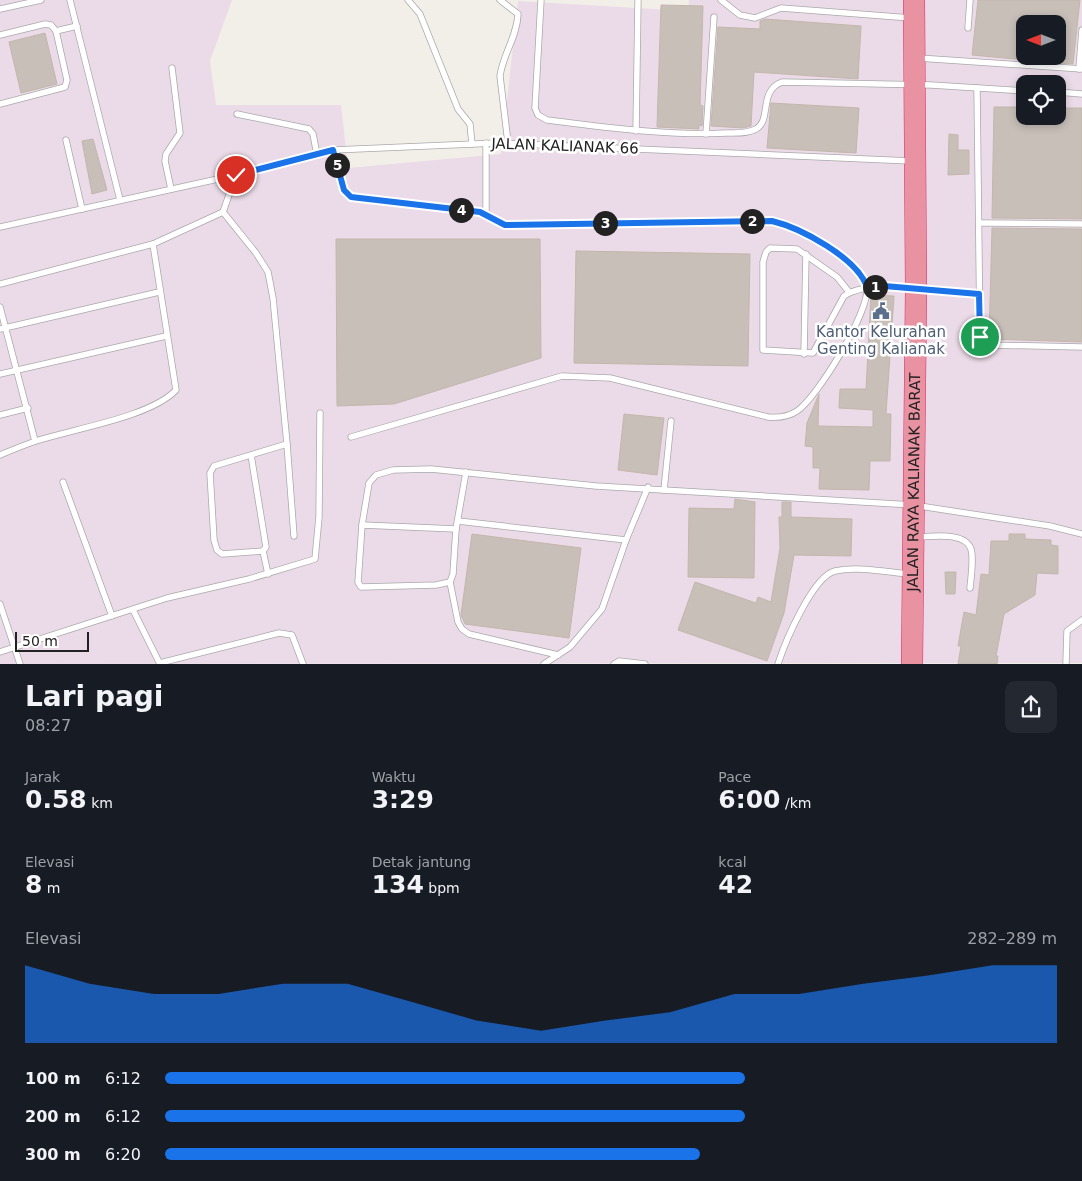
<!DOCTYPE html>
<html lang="id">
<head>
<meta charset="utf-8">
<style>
  body { margin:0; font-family:"DejaVu Sans",sans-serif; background:#242831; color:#f1f3f6; height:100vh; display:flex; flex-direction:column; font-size:19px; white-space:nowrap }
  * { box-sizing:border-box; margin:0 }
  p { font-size:16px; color:#9ea1a6 }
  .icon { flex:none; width:28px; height:28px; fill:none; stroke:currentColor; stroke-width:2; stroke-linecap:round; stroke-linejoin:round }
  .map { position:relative; height:664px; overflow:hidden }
  .drawer { display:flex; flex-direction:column; background:#171b24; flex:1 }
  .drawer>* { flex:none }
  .needle { width:32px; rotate:270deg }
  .controls { position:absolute; left:1016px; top:15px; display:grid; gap:10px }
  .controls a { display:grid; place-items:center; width:50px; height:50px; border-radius:10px; background:#171b24; box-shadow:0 2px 8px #0003; font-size:25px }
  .scale { position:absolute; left:15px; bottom:12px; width:74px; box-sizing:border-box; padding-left:5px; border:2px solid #222; border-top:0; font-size:14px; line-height:18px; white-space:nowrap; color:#222; -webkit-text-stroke:4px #fff; paint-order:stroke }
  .pin { position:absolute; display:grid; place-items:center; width:42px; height:42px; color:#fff; margin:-21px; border:2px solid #fff; border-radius:50%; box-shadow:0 1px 5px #0007 }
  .km { position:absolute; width:25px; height:25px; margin:-12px; border-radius:50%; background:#222; color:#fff; font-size:14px; line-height:25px; text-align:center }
  .round { display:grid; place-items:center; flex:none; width:52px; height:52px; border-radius:10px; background:#242831 }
  .overview { display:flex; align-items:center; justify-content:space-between; height:85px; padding:0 25px }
  h1 { font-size:28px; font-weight:700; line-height:38px }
  .stats { display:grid; grid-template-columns:repeat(3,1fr); gap:8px; height:85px; padding:5px 25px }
  .stats div { display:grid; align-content:center }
  .stats b { font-size:25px; font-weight:700 }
  .stats small { font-size:14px; font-weight:400 }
  .stats p { font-size:14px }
  .chart { height:140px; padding:10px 25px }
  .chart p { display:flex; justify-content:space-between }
  .chart svg { width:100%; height:90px; margin-top:5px; fill:#1a73e8; opacity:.7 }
  ul { padding:0 25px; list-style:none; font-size:16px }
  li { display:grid; grid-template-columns:80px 60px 1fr; align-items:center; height:38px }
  li i { height:12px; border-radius:6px; background:#1a73e8 }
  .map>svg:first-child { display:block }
</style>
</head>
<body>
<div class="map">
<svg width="1082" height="664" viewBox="0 0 1082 664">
  <rect width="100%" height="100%" fill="#f2efe9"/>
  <!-- industrial -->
  <path fill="#ebdbe8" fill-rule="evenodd" d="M0 0H232L210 61 216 105H341L348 168 501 154 518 1 688 11 689 0H1082V663L0 664ZM1025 24H1058V56H1025ZM1025 84H1058V116H1025Z"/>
  <!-- building -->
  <g fill="#c7bfb8" stroke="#c4b6ab">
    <polygon points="978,0 1080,0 1073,64 1028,61 1028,56 1058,56 1058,24 1025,24 1025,60 972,55"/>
    <polygon points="661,5 703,6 700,105 703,106 702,126 699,125 699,129 657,127"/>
    <polygon points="765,19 861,26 858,79 754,72 751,126 743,128 711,126 718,27 760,29 760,21"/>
    <polygon points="45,33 57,84 21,93 9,42"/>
    <polygon points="771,103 859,108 856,153 767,148"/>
    <polygon points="994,107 1025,107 1025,116 1058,116 1058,108 1082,108 1082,219 992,218"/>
    <polygon points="949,134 958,135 958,150 969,150 969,174 948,175"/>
    <polygon points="93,139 107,190 92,194 82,141"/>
    <polygon points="992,228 1082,229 1082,342 989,339"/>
    <polygon points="336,239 540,239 541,358 394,404 337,406"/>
    <polygon points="576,251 750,254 748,366 574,363"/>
    <polygon points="871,295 894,296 886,414 891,414 890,461 870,461 869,490 819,489 820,468 813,468 813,447 805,446 807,423 819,394 818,426 873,427 873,410 839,408 840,389 866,389"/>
    <polygon points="624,414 664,418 657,475 618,470"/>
    <polygon points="735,499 755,502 754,578 688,577 689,508 734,509"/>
    <polygon points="782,502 791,502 791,517 852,519 851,556 794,555 784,613 767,661 678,630 695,582 756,603 758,597 771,602 780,548 779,517 782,517"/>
    <polygon points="472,534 581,548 569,638 465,624 461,615"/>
    <polygon points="1009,534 1025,534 1025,539 1051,540 1051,545 1058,546 1058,574 1037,573 1035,595 1004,614 996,656 998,656 997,664 958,664 961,646 958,646 964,612 976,615 981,574 989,575 991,541 1009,541"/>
    <polygon points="945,572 956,572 955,594 946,594"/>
  </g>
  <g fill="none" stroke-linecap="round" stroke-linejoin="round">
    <!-- lane casing -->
    <g stroke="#a9a9a9" stroke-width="7">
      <g id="lane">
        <polyline points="70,0 120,200"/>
        <polyline points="408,0 420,14 458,109 470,124 472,144"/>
        <path d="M500 0 518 14C517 37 503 54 500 76L508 143"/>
        <path d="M541 0 535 108 538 115 547 120C606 127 666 136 726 133 735 133 747 134 756 129 772 120 758 91 782 82L931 85 1025 91"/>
        <polyline points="721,0 740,15 755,18 781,8 911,18"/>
        <polyline points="0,9 41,0"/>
        <polyline points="968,28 970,0"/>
        <polyline points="0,35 45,24 51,25 56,31"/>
        <polyline points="918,58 1082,69"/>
        <polyline points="1079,69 1082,30"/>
        <polyline points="977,88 980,337 988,345 1082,347"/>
        <polyline points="1058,92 1082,94"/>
        <polyline points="0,104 65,87 67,80 56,31 77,26"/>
        <polyline points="237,114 309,129 313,134 317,155"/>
        <polyline points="636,131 638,0"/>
        <polyline points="706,134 714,17"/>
        <polyline points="66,140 82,209"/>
        <path d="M333 150 344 190 351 197 480 212 505 225 772 221C796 227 862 260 867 286 871 310 817 398 797 411 788 417 778 418 768 417L610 378 562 376 351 437"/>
        <polyline points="236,175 223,212 256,253 268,272 273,298 287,444 214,466 210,473 214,540 217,550 222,554 263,551 266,547 251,455"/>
        <polyline points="171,189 165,161 166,154 180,133 172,68"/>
        <polyline points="486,213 486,143"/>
        <polyline points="980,223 1082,224"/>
        <polyline points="0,227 236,175 333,150 497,143 911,161"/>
        <polyline points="0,284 153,244 223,212"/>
        <path d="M849 292 837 277 797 249 770 248 766 252 763 262V350L813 353 844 296C871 277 946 291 979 294"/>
        <polyline points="0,307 35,441"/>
        <polyline points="0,329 159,292"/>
        <polyline points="804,354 806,254"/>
        <polyline points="0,374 166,336"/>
        <polyline points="0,415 28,408"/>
        <polyline points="287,444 294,536"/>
        <path d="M0 455C12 450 24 445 36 441 72 429 151 417 176 390L153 244"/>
        <polyline points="466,472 456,529 453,574 450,582 458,622 462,629 469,634 558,655"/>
        <polyline points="63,482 112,616"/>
        <polyline points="664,490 671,421"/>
        <polyline points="458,521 626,540"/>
        <polyline points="362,525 369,483 376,475 393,470 431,469 596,486 913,505 1050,526 1082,534"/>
        <path d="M917 537C931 537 965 531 971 549 974 560 971 576 970 588"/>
        <polyline points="263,551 268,574"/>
        <polyline points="450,582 436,585 361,587 358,582 362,525 456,529"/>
        <polyline points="0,604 20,664"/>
        <polyline points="133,610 160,664"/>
        <polyline points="0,652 167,598 249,579 315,559 319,517 320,413"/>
        <polyline points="160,663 279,633 292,635 303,664"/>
        <polyline points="544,664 570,647 602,609 626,540 648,487"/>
        <polyline points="614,664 619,661 645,664"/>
        <path d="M778 664C785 642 813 576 835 571 858 566 886 572 909 574"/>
        <polyline points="1066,664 1067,631 1082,620"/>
      </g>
    </g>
    <!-- highway casing -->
    <g stroke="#dc2a67" stroke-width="22">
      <g id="highway">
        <path id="s1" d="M912 664 916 289 914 0"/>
      </g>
    </g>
    <!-- lane -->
    <use href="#lane" stroke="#fff" stroke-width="5.5"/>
    <!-- highway -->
    <use href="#highway" stroke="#e892a2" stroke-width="21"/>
  </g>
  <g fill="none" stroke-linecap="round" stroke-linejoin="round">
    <!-- route casing -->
    <g stroke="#fff" stroke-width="10">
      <path id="route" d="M236 175 333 150 344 190 351 197 480 212 505 225 772 221C801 228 857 258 867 287L884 286 979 294 980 337"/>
    </g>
    <!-- route -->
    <use href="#route" stroke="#1a73e8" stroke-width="6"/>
  </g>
  <!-- icons -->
  <defs>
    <g id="civic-bare" transform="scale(1.35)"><path d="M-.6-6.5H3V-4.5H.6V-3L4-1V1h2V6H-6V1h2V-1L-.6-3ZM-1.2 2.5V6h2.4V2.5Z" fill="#5c6f8a" stroke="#fff" stroke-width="2.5" paint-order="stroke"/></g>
  </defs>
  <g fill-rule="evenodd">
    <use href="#civic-bare" x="881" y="311"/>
  </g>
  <g text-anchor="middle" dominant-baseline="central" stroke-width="5" stroke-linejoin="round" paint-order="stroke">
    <!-- street labels -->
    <g font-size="15" fill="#222" stroke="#fff">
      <text transform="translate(565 146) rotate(2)">JALAN KALIANAK 66</text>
      <text stroke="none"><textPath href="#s1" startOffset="182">JALAN RAYA KALIANAK BARAT</textPath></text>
    </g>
    <!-- service labels -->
    <g font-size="15" fill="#4e5e75" stroke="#fff">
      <text x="881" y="332">Kantor Kelurahan<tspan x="881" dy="17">Genting Kalianak</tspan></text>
    </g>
  </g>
</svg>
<div class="controls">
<a><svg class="needle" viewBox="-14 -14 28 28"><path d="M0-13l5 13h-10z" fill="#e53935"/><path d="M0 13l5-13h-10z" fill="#9ea1a6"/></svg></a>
<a><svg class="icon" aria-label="locate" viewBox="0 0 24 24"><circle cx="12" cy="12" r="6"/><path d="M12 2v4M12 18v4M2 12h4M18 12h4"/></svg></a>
</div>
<div class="scale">50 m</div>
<div class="pin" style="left:980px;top:337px;background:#1e9e55"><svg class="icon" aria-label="arrive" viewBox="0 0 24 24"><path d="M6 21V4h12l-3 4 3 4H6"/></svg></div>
<div class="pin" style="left:236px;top:175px;background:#d93025"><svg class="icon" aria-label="check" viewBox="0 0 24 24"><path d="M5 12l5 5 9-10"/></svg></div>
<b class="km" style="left:875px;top:287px">1</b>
<b class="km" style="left:752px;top:221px">2</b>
<b class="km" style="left:605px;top:223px">3</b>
<b class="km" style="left:461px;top:210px">4</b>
<b class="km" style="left:337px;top:165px">5</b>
</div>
<section class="drawer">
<div class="overview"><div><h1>Lari pagi</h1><p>08:27</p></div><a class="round"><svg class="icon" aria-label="share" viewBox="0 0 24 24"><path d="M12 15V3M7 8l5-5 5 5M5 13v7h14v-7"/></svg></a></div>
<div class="stats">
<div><p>Jarak</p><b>0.58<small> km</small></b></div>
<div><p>Waktu</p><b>3:29</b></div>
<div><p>Pace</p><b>6:00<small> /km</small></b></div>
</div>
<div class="stats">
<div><p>Elevasi</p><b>8<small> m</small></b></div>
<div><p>Detak jantung</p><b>134<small> bpm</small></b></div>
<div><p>kcal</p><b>42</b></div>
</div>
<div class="chart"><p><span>Elevasi</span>282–289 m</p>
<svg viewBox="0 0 160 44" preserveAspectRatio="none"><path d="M0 44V6L10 15L20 20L30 20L40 15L50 15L60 24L70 33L80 38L90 33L100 29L110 20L120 20L130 15L140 11L150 6L160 6V44z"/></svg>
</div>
<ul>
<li><b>100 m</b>6:12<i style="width:65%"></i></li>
<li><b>200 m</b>6:12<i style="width:65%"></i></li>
<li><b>300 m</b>6:20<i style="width:60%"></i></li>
</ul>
</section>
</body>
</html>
